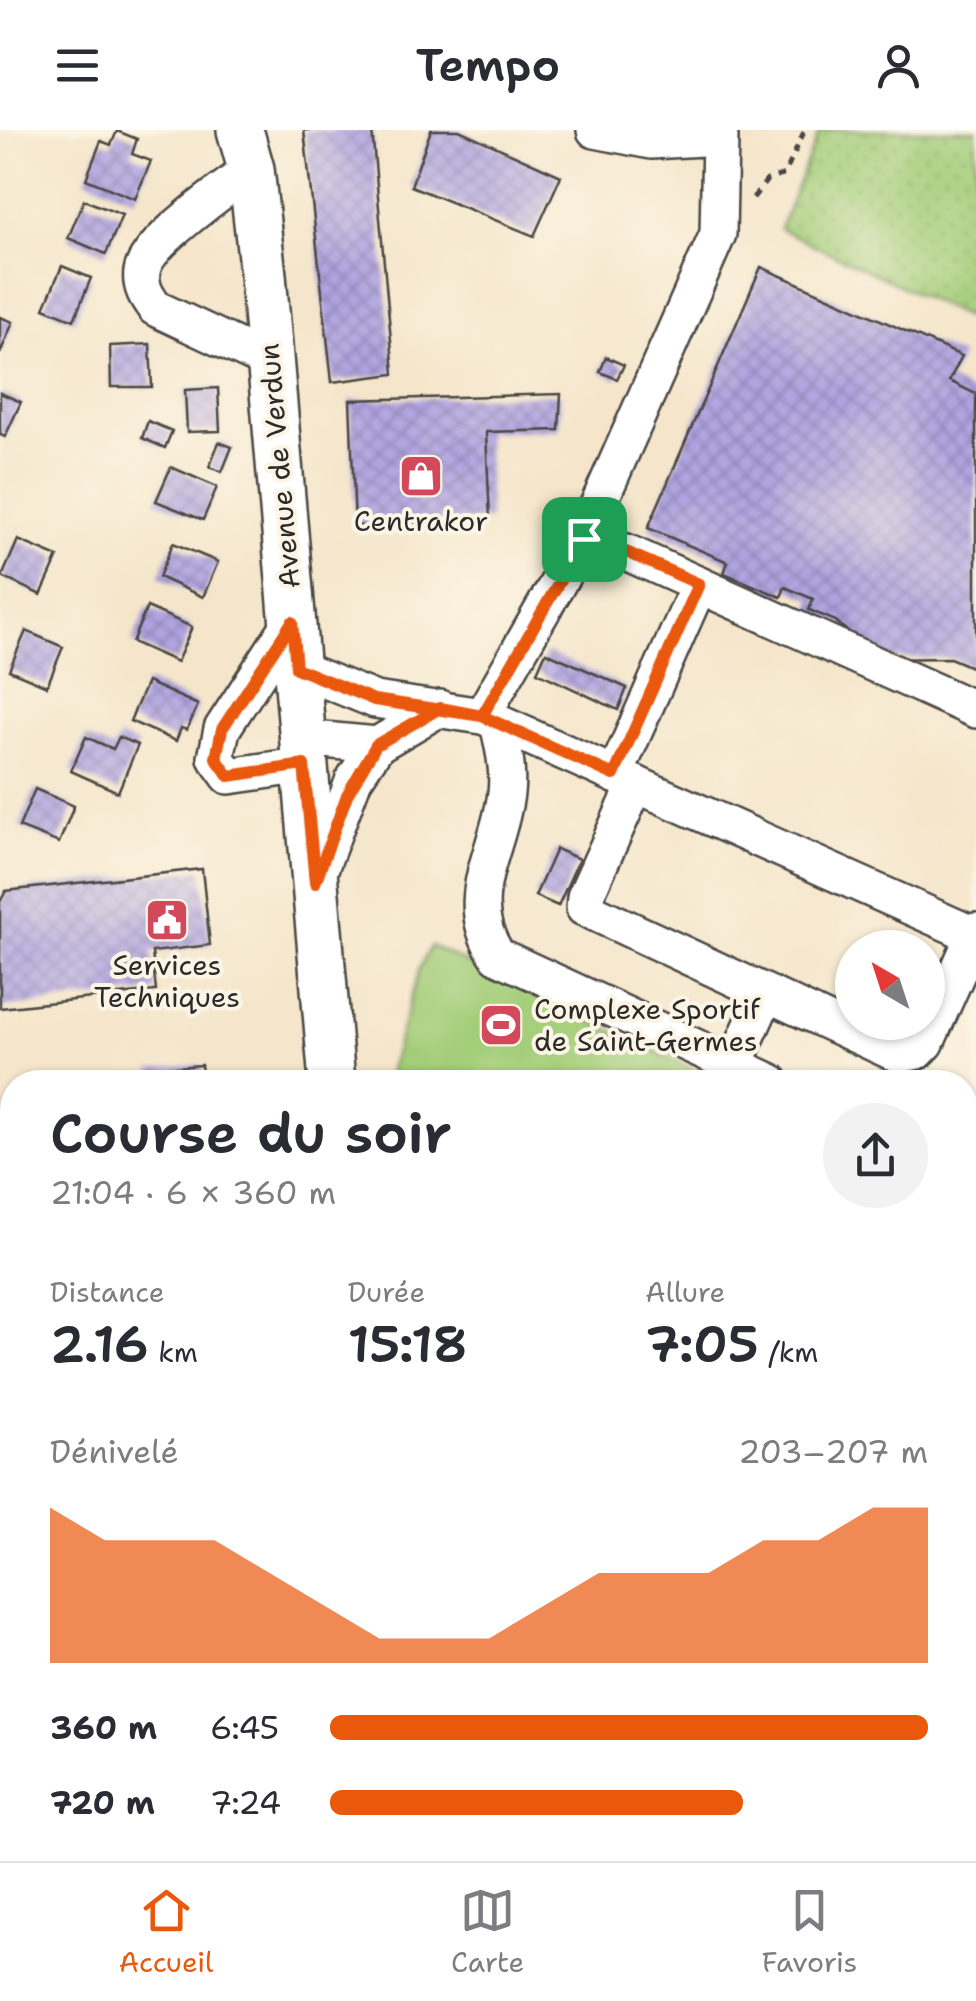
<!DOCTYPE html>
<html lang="fr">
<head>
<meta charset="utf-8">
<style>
  body { margin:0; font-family:"Shantell Sans",sans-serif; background:#f2f2f3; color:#2b2b33; height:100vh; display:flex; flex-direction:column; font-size:38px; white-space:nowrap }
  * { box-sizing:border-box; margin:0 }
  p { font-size:32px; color:#7c7c81 }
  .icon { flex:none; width:55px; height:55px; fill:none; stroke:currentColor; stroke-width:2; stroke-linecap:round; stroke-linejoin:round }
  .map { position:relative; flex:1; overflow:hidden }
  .side { position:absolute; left:0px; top:940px; width:978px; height:792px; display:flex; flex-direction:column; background:#fff; border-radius:40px 40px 0 0; box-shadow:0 2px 8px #0004 }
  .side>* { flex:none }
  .needle { width:65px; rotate:321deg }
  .tools { position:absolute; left:835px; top:800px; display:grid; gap:20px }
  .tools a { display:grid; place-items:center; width:110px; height:110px; border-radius:50%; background:#fff; box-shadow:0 2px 8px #0004; font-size:50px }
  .pin { position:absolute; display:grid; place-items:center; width:85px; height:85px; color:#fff; margin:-42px; border-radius:20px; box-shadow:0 5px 15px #0006 }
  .round { display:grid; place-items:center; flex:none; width:105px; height:105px; border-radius:52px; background:#f2f2f3 }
  .overview { display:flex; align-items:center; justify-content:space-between; height:170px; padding:0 50px }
  h1 { font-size:55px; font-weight:600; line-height:75px }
  .metrics { display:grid; grid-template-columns:repeat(3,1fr); gap:15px; height:170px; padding:10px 50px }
  .metrics div { display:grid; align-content:center }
  .metrics b { font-size:50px; font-weight:600 }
  .metrics small { font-size:28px; font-weight:400 }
  .metrics p { font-size:28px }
  .chart { height:280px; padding:20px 50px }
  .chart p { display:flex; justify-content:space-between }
  .chart svg { width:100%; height:180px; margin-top:10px; fill:#ea580c; opacity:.7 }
  ul { padding:0 50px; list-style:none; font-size:32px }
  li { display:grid; grid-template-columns:160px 120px 1fr; align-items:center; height:75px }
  li i { height:25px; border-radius:12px; background:#ea580c }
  header { display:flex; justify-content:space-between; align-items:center; height:130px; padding:0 50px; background:#fff; font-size:45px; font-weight:600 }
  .menu { display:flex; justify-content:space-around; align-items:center; height:140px; border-top:2px solid #e1e1e2; background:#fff; font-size:28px; color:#7c7c81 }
  .menu a { display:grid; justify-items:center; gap:5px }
  .menu .selected { color:#ea580c }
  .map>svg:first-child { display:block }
</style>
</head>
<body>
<header><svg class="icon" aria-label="menu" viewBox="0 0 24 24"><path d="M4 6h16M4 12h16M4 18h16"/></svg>Tempo<svg class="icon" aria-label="person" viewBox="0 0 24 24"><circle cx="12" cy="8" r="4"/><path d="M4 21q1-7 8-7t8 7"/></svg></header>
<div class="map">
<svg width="976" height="1731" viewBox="0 0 976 1731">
  <defs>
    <pattern id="grass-dots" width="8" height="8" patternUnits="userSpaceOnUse" patternTransform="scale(2.5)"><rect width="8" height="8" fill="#a3cd78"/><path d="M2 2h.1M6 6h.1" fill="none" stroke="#8cb068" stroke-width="1.8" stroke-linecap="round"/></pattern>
    <pattern id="building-cross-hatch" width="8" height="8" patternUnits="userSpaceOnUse" patternTransform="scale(2.5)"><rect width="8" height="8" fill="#b1a4e1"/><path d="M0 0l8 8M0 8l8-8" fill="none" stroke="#9086b7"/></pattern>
  </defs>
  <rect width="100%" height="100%" fill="#fcf5e5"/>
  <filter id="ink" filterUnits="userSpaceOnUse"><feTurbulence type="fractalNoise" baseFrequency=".01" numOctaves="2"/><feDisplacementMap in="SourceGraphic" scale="20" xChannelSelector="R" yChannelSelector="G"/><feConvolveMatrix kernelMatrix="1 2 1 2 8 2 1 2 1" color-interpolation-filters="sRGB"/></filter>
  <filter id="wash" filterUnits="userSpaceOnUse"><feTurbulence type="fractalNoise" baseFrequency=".0048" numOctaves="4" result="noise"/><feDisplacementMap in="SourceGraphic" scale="40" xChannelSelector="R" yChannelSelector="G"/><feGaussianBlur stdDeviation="2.25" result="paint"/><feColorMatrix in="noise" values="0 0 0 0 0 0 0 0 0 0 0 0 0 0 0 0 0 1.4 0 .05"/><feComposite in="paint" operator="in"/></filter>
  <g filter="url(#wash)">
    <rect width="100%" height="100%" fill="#f5e6cb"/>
    <!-- grass -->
    <polygon fill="url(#grass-dots)" stroke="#677c52" stroke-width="2.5" points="820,0 976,0 976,192 780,99"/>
    <!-- pitch -->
    <g fill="#a3cd78" stroke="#677c52" stroke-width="2.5">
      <polygon points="431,816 721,952 386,952 420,837"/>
      <polygon points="965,1068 976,1073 976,1731 572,1731 560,1720 965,1720"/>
    </g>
    <g id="blocks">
      <!-- building -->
      <g fill="url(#building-cross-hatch)">
        <polygon points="304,0 372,0 394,244 332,252"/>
        <polygon points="431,0 459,0 561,46 534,106 411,56"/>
        <polygon points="117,1 137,9 132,24 151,31 135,69 86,49 101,11 111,15"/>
        <polygon points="84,70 122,85 106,124 68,108"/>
        <polygon points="62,136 91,148 74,190 44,178"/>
        <polygon points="761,137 962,226 949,251 976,264 976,539 950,528 877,529 836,491 809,480 813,469 785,457 781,467 724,443 728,432 648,398"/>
        <polygon points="0,187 13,192 0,224"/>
        <polygon points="150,214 152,257 111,257 110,216"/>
        <polygon points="606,227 624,235 617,249 600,242"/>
        <polygon points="218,258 220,301 187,302 185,260"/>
        <polygon points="0,263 21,272 5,307 0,305"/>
        <polygon points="561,264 559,300 486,302 490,390 355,396 350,270"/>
        <polygon points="148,291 172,301 165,318 142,308"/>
        <polygon points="219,312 232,317 222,342 209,337"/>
        <polygon points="171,337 217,357 203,390 156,371"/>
        <polygon points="18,410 58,427 41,465 2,447"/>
        <polygon points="173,413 218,432 203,467 159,447"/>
        <polygon points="147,477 192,497 177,532 132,512"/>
        <polygon points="26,501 63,517 47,556 9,540"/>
        <polygon points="546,522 627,558 618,580 537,542"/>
        <polygon points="147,552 198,575 187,600 181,598 176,611 130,591"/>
        <polygon points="86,607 113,619 119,607 138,615 118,662 71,641"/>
        <polygon points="35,659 74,676 59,713 19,697"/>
        <polygon points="556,719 579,729 558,776 535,766"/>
        <polygon points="202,739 210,815 152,822 156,861 0,878 0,772 6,761"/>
        <polygon points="201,935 203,952 107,952 152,945 151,939"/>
        <polygon points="12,1351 12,1431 9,1437 0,1432 0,1381 5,1384 11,1373 3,1369"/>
        <polygon points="277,1720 326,1720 321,1731 278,1731"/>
      </g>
    </g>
  </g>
  <g filter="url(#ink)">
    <use href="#blocks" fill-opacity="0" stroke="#494743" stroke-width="2.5"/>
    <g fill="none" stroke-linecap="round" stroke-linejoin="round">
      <!-- minor casing -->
      <g stroke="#494743" stroke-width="40">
        <g id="minor">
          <path d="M251 39C226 59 145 113 142 142 140 157 147 167 155 178L270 232"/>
          <polyline points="583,409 626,422 976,580"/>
          <polyline points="292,491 222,599 216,628 229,646 305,635"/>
          <polyline points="296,538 375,570 482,586 583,409 718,104 720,7 651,11 595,0"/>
          <polyline points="483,586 974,805"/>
          <path d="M498 593C503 616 509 639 506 663 499 722 459 770 498 826L771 952"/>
          <polyline points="302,608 377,615"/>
          <polyline points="615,645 699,455"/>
          <polyline points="636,654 585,767 584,778 899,925 918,921 926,913 976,801"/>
          <polyline points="317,747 354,649 377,615 440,578"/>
          <polyline points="734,935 766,864"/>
          <polyline points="965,1043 976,1048"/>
          <polyline points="0,1176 12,1175"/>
          <polyline points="0,1299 12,1277"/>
          <polyline points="907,1720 928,1731"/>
        </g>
      </g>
      <!-- major casing -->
      <g stroke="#494743" stroke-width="50">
        <g id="major">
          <polyline points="240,0 251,39 263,145 332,952"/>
          <polyline points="401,1720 402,1731"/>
        </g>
      </g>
      <!-- path -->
      <polyline stroke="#494743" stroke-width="5" stroke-dasharray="8 8" stroke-linecap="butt" points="753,68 767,50 785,44 803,4 798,0"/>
      <!-- minor -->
      <use href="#minor" stroke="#fff" stroke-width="35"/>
      <!-- major -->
      <use href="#major" stroke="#fff" stroke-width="45"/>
    </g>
  </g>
  <g fill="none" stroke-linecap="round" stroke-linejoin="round" filter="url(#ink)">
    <!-- route casing -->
    <g stroke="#fff" stroke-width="20">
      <polyline id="route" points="584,409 482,586 374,570 296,538 292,492 222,599 216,628 229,646 304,635 315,753 347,665 376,615 440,578 482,586 614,645 699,454 626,422 584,409"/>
    </g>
    <!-- route -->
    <use href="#route" stroke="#ea580c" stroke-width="12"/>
  </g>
  <!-- icons -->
  <defs>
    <g id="shop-square" transform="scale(2.25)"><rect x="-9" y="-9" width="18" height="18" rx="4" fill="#d1495b" stroke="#fcf5e5"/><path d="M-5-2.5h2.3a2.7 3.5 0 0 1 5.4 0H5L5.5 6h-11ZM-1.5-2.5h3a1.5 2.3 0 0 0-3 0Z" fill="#fff"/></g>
    <g id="civic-square" transform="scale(2.25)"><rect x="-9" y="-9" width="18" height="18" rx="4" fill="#d1495b" stroke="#fcf5e5"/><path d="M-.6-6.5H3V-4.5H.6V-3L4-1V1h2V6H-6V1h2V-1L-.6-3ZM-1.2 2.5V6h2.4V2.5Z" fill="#fff"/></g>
    <g id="stadium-square" transform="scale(2.25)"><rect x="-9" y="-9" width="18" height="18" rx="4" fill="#d1495b" stroke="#fcf5e5"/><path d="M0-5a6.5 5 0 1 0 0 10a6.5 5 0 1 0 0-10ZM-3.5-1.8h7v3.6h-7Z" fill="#fff"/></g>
  </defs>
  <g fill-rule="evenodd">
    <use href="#shop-square" x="421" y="346"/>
    <use href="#civic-square" x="167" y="790"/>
    <use href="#stadium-square" x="501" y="895"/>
  </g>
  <g text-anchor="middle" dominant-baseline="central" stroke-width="8" stroke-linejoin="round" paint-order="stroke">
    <!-- street labels -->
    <g font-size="28" fill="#2b2b2b" stroke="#fcf5e5">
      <text transform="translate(279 336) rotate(-95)">Avenue de Verdun</text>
    </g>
    <!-- poi labels -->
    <g font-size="28" fill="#2b2b2b" stroke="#fcf5e5">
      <text x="421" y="391">Centrakor</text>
      <text x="167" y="835">Services<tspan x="167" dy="32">Techniques</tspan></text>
      <text x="534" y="879" text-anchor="start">Complexe Sportif<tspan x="534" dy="32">de Saint-Germes</tspan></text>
    </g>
  </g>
</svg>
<div class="tools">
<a><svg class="needle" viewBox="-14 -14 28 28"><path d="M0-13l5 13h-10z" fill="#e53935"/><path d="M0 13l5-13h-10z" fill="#7c7c81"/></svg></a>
</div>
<div class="pin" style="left:584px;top:409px;background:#1e9e55"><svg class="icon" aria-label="arrive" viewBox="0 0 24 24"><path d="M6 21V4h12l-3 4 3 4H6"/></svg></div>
<section class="side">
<div class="overview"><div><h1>Course du soir</h1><p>21:04 · 6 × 360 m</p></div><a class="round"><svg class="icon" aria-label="share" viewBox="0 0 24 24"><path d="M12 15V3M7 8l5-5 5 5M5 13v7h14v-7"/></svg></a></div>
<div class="metrics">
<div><p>Distance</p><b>2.16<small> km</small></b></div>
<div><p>Durée</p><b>15:18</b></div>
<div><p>Allure</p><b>7:05<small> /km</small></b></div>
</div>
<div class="chart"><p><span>Dénivelé</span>203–207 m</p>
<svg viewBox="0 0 160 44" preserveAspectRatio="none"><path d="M0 44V6L10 14L20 14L30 14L40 22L50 30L60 38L70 38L80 38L90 30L100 22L110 22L120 22L130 14L140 14L150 6L160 6V44z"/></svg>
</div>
<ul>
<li><b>360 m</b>6:45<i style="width:100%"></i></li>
<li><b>720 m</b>7:24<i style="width:69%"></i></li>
</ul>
</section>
</div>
<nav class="menu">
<a class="selected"><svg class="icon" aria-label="home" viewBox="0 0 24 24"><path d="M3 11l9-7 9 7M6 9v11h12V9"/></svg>Accueil</a>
<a><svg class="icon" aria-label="map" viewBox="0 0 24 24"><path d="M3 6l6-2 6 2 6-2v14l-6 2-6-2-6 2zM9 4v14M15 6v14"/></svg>Carte</a>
<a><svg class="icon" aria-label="saved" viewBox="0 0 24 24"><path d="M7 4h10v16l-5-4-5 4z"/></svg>Favoris</a>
</nav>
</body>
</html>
